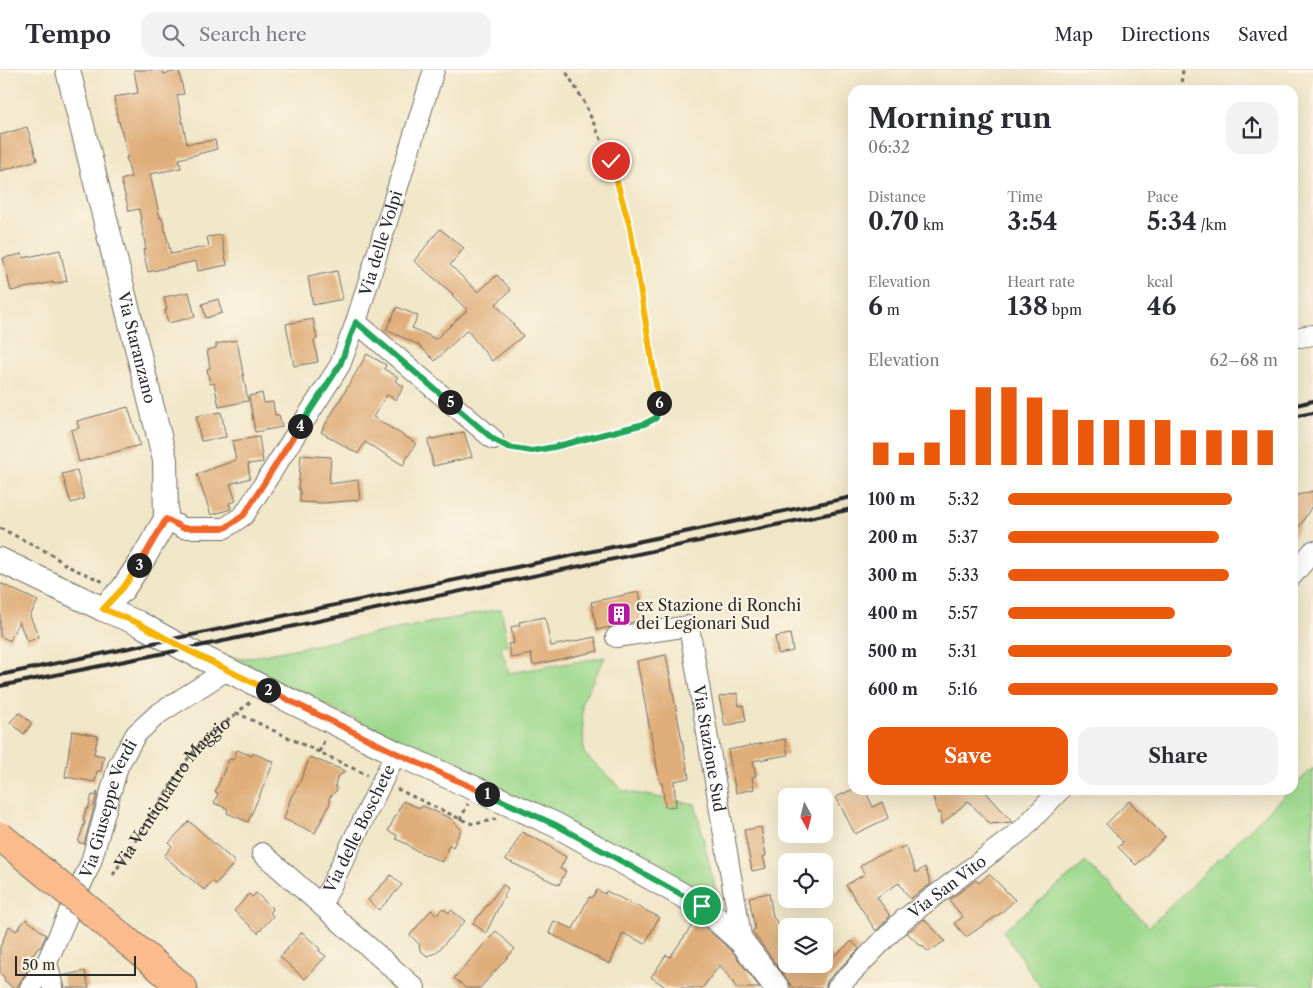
<!DOCTYPE html>
<html lang="en">
<head>
<meta charset="utf-8">
<style>
  body { margin:0; font-family:"Libre Caslon Text",serif; background:#f2f2f3; color:#2b2b33; height:100vh; display:flex; flex-direction:column; font-size:19px; white-space:nowrap }
  * { box-sizing:border-box; margin:0 }
  p { font-size:16px; color:#7c7c81 }
  .icon { flex:none; width:28px; height:28px; fill:none; stroke:currentColor; stroke-width:2; stroke-linecap:round; stroke-linejoin:round }
  .map { position:relative; flex:1; overflow:hidden }
  .sheet { position:absolute; left:848px; top:15px; width:450px; height:710px; display:flex; flex-direction:column; background:#fff; border-radius:15px; box-shadow:0 5px 20px #0002 }
  .sheet>* { flex:none }
  .needle { width:32px; rotate:173deg }
  .controls { position:absolute; left:778px; top:718px; display:grid; gap:10px }
  .controls a { display:grid; place-items:center; width:55px; height:55px; border-radius:10px; background:#fff; box-shadow:0 5px 20px #0002; font-size:25px }
  .scale { position:absolute; left:15px; bottom:12px; width:121px; box-sizing:border-box; padding-left:5px; border:2px solid #2b2b2b; border-top:0; font-size:14px; line-height:18px; white-space:nowrap; color:#2b2b2b; -webkit-text-stroke:4px #fcf5e5; paint-order:stroke }
  .pin { position:absolute; display:grid; place-items:center; width:42px; height:42px; color:#fff; margin:-21px; border:2px solid #fff; border-radius:50%; box-shadow:0 1px 5px #0007 }
  .km { position:absolute; width:25px; height:25px; margin:-12px; border-radius:50%; background:#222; color:#fff; font-size:14px; line-height:25px; text-align:center }
  .round { display:grid; place-items:center; flex:none; width:52px; height:52px; border-radius:15px; background:#f2f2f3 }
  .summary { display:flex; align-items:center; justify-content:space-between; height:85px; padding:0 20px }
  h1 { font-size:28px; font-weight:700; line-height:38px }
  .metrics { display:grid; grid-template-columns:repeat(3,1fr); gap:8px; height:85px; padding:5px 20px }
  .metrics div { display:grid; align-content:center }
  .metrics b { font-size:25px; font-weight:700 }
  .metrics small { font-size:14px; font-weight:400 }
  .metrics p { font-size:14px }
  .chart { height:140px; padding:10px 20px }
  .chart p { display:flex; justify-content:space-between }
  .chart svg { width:100%; height:90px; margin-top:5px; stroke:#ea580c; stroke-width:6 }
  .cta { display:flex; gap:10px; margin-top:auto; padding:10px 20px }
  .cta a { flex:1; height:58px; border-radius:15px; background:#ea580c; color:#fff; font-size:20px; font-weight:700; line-height:58px; text-align:center }
  .cta a+a { background:#f2f2f3; color:#2b2b33 }
  ul { padding:0 20px; list-style:none; font-size:16px }
  li { display:grid; grid-template-columns:80px 60px 1fr; align-items:center; height:38px }
  li i { height:12px; border-radius:6px; background:#ea580c }
  header { display:flex; align-items:center; gap:30px; box-sizing:border-box; height:70px; padding:0 25px; background:#fff; border-bottom:1px solid #e1e1e2 }
  header strong { font-size:24px }
  nav { display:flex; gap:28px; margin-inline-start:auto; font-size:18px }
  .search { width:350px; height:45px; background:#f2f2f3; display:flex; align-items:center; gap:12px; box-sizing:border-box; padding:0 18px; border-radius:15px; color:#7c7c81; font-size:19px }
  .map>svg:first-child { display:block }
</style>
</head>
<body>
<header>
<strong>Tempo</strong>
<div class="search"><svg class="icon" aria-label="search" viewBox="0 0 24 24"><circle cx="10" cy="10" r="6"/><path d="M15 15l6 6"/></svg>Search here</div>
<nav><a>Map</a><a>Directions</a><a>Saved</a></nav>
</header>
<div class="map">
<svg width="1313" height="918" viewBox="0 0 1313 918">
  <rect width="100%" height="100%" fill="#fcf5e5"/>
  <filter id="ink" filterUnits="userSpaceOnUse"><feTurbulence type="fractalNoise" baseFrequency=".02" numOctaves="2"/><feDisplacementMap in="SourceGraphic" scale="10" xChannelSelector="R" yChannelSelector="G"/><feConvolveMatrix kernelMatrix="1 2 1 2 8 2 1 2 1" color-interpolation-filters="sRGB"/></filter>
  <filter id="wash" filterUnits="userSpaceOnUse"><feTurbulence type="fractalNoise" baseFrequency=".0096" numOctaves="4" result="noise"/><feDisplacementMap in="SourceGraphic" scale="20" xChannelSelector="R" yChannelSelector="G"/><feGaussianBlur stdDeviation="1.12" result="paint"/><feColorMatrix in="noise" values="0 0 0 0 0 0 0 0 0 0 0 0 0 0 0 0 0 1.4 0 .05"/><feComposite in="paint" operator="in"/></filter>
  <g filter="url(#wash)">
    <rect width="100%" height="100%" fill="#f0e6c8"/>
    <!-- green -->
    <g fill="#9cd88c" stroke="#64825c">
      <polygon points="501,539 508,574 501,579 509,603 605,587 582,632 584,683 623,721 695,734 718,830 489,713 219,584 242,589"/>
      <polygon points="1313,698 1313,918 1041,918 1003,861 1086,792 1149,857 1290,720 1292,720 1293,717"/>
    </g>
    <g id="blocks">
      <!-- building -->
      <g fill="#dfad79">
        <polygon points="134,0 163,0 164,4 179,1 184,24 177,25 187,74 215,70 217,79 179,89 181,98 150,104 160,148 162,148 171,184 209,176 207,167 221,165 227,195 198,201 196,191 148,202 143,180 146,179 139,139 129,141 121,110 131,107 126,87 128,87 119,51 118,52 114,27 138,23"/>
        <polygon points="27,57 37,90 0,101 0,65"/>
        <polygon points="440,159 464,178 450,195 478,222 497,205 511,220 496,234 523,266 492,291 467,260 435,291 419,275 386,260 397,237 418,246 412,258 436,269 467,240 452,225 453,224 414,191"/>
        <polygon points="60,180 67,211 53,214 53,212 11,221 3,188 22,184 23,188"/>
        <polygon points="337,201 343,229 313,235 308,207"/>
        <polygon points="189,222 195,247 168,253 165,240 167,240 164,227"/>
        <polygon points="218,229 222,243 206,248 202,234"/>
        <polygon points="313,249 317,269 314,270 318,292 294,296 286,254"/>
        <polygon points="237,270 248,331 219,337 214,313 210,314 207,299 210,298 207,280 216,278 216,274"/>
        <polygon points="367,284 386,295 384,299 398,307 395,311 404,316 396,330 387,325 373,347 416,373 403,395 365,372 358,384 321,362"/>
        <polygon points="262,323 264,333 273,332 275,345 279,345 282,357 255,362 249,326"/>
        <polygon points="128,337 140,375 79,392 71,360 79,358 77,351"/>
        <polygon points="221,342 226,367 201,371 196,346"/>
        <polygon points="464,362 472,387 433,396 428,370"/>
        <polygon points="259,367 263,392 248,394 250,408 230,414 236,431 229,433 231,439 211,445 197,404 236,390 232,371"/>
        <polygon points="301,385 331,387 329,414 358,410 360,430 323,433 300,432 300,420 298,419"/>
        <polygon points="77,400 84,429 71,433 62,404"/>
        <polygon points="1313,421 1313,434 1292,469 1292,433 1298,425"/>
        <polygon points="0,513 38,531 30,546 39,567 27,572 19,551 10,571 0,566"/>
        <polygon points="639,522 645,549 597,560 591,532"/>
        <polygon points="545,547 551,576 595,567 598,581 533,595 531,584 511,588 508,574 514,573 511,557 520,555 519,552"/>
        <polygon points="790,564 793,581 778,584 775,567"/>
        <polygon points="666,585 689,708 674,711 676,736 665,737 662,713 660,713 637,591"/>
        <polygon points="737,623 739,636 743,635 746,651 725,656 719,627"/>
        <polygon points="19,643 32,653 24,664 10,652"/>
        <polygon points="72,661 98,666 94,684 104,686 101,701 97,701 95,712 65,707"/>
        <polygon points="785,669 788,685 753,691 756,706 752,707 754,719 736,723 728,680"/>
        <polygon points="237,680 252,686 253,683 274,692 248,752 227,743 228,739 214,733 218,723 215,722 229,689 233,690"/>
        <polygon points="310,687 345,701 337,708 335,715 337,720 329,728 330,733 315,763 284,749 291,727 299,714"/>
        <polygon points="851,720 865,720 873,737 882,732 888,748 855,764 836,727"/>
        <polygon points="937,720 984,720 1012,752 990,754 968,731 941,755 941,743 938,743 933,726 938,724"/>
        <polygon points="97,722 98,722 84,774 78,772 85,752 83,751 86,739 88,739 92,725 95,726"/>
        <polygon points="403,731 419,738 423,736 450,748 461,759 453,777 449,775 442,792 411,778 409,775 396,769 397,765 388,761"/>
        <polygon points="1129,731 1165,767 1136,795 1118,777 1123,772 1106,754"/>
        <polygon points="189,751 235,792 216,814 212,811 204,820 164,786 172,776 169,773"/>
        <polygon points="761,757 766,786 763,786 766,798 752,801 744,760"/>
        <polygon points="522,762 552,777 551,778 566,787 560,799 566,801 559,815 506,790"/>
        <polygon points="906,776 916,803 925,797 931,814 910,829 899,813 877,827 890,846 876,861 846,815 865,804 860,796 876,786"/>
        <polygon points="989,804 1015,830 1001,843 966,867 954,853 963,847 949,830 976,810 979,813"/>
        <polygon points="391,805 402,815 379,840 368,830"/>
        <polygon points="503,815 508,818 486,863 473,853"/>
        <polygon points="597,820 605,824 606,821 659,847 645,874 623,863 610,894 549,863 554,851 573,859 589,827 592,828"/>
        <polygon points="256,823 273,839 270,843 273,846 258,863 234,841 249,824 252,827"/>
        <polygon points="769,823 773,847 786,865 786,894 824,894 824,875 833,887 852,871 859,879 828,910 825,918 793,918 752,861 755,859 749,827"/>
        <polygon points="442,838 449,843 451,840 465,851 436,883 427,886 420,880 419,874 410,865 431,840 437,845"/>
        <polygon points="26,849 46,865 40,878 39,877 23,898 27,901 19,914 16,918 13,918 4,910 5,908 0,903 0,877 9,856 16,861"/>
        <polygon points="924,849 945,871 928,882 922,875 921,876 907,863"/>
        <polygon points="696,850 732,881 760,918 737,918 720,895 702,918 667,918 651,907 666,885 670,887"/>
        <polygon points="496,861 515,879 480,918 466,918 454,908"/>
        <polygon points="302,862 320,879 319,881 326,886 305,909 280,887"/>
        <polygon points="85,901 89,918 65,918 62,906"/>
      </g>
    </g>
  </g>
  <g filter="url(#ink)">
    <use href="#blocks" fill-opacity="0" stroke="#706c62" stroke-width="1"/>
    <g fill="none" stroke-linecap="round" stroke-linejoin="round">
      <!-- minor casing -->
      <g stroke="#706c62" stroke-width="22">
        <g id="minor">
          <polyline points="356,252 493,369"/>
          <polyline points="1300,267 1313,265"/>
          <path id="s2" d="M166 449 183 458H225L244 445 340 295 356 252 434 0"/>
          <polyline points="1292,506 1313,481"/>
          <path id="s3" d="M616 567 689 556 742 872"/>
          <polyline points="262,783 415,918"/>
          <path id="s4" d="M322 834 396 683"/>
          <polyline points="30,918 47,892"/>
          <path id="s5" d="M53 918 47 892 91 792 118 696 136 664 158 644 227 600"/>
          <path id="s6" d="M837 918 903 850 1023 759 1060 720"/>
        </g>
      </g>
      <!-- tertiary casing -->
      <g stroke="#706c62" stroke-width="26">
        <g id="tertiary">
          <path id="s7" d="M68 0 165 390 166 449 144 487 123 519 103 539"/>
          <polyline points="0,490 103,539 138,553 185,579 396,683 556,755 702,836 742,872 777,918"/>
        </g>
      </g>
      <!-- primary casing -->
      <g stroke="#706c62" stroke-width="30">
        <polyline id="primary" points="156,895 183,918"/>
      </g>
      <!-- path -->
      <g stroke="#706c62" stroke-width="3" stroke-dasharray="4 4" stroke-linecap="butt">
        <polyline points="1180,20 1183,0"/>
        <polyline points="507,376 532,381 554,377 644,354 656,348 660,337 630,157 611,91 583,30 565,0"/>
        <polyline points="0,458 51,484 67,496 104,512"/>
        <polyline points="250,632 237,643 367,705"/>
        <polyline points="319,682 325,669"/>
        <polyline points="397,719 469,753 475,754 496,749"/>
        <polyline points="460,750 468,734"/>
        <path id="s1" d="M113 805 189 687 205 669 237 643"/>
      </g>
      <!-- minor -->
      <use href="#minor" stroke="#fff" stroke-width="20"/>
      <!-- tertiary -->
      <use href="#tertiary" stroke="#fff" stroke-width="24"/>
      <!-- primary -->
      <use href="#primary" stroke="#fbbb8d" stroke-width="28"/>
      <!-- rail -->
      <g stroke="#2b2b2b" stroke-width="4">
        <polyline points="1292,336 1313,331"/>
        <polyline points="1292,347 1313,343"/>
        <polyline points="0,605 852,427"/>
        <polyline points="0,616 185,579 852,439"/>
      </g>
      <!-- primary-bridge casing -->
      <g stroke="#706c62" stroke-width="30" stroke-linecap="butt">
        <polyline id="primary-bridge" points="0,766 156,895"/>
      </g>
      <!-- primary-bridge -->
      <use href="#primary-bridge" stroke="#fbbb8d" stroke-width="28"/>
    </g>
  </g>
  <g fill="none" stroke-linecap="round" stroke-linejoin="round" filter="url(#ink)">
    <!-- split-1 casing -->
    <g stroke="#fff" stroke-width="10">
      <polyline id="split-1" points="487,724 556,755 702,836"/>
    </g>
    <!-- split-2 casing -->
    <g stroke="#fff" stroke-width="10">
      <polyline id="split-2" points="268,620 396,683 487,724"/>
    </g>
    <!-- split-3 casing -->
    <g stroke="#fff" stroke-width="10">
      <polyline id="split-3" points="139,495 123,518 103,539 138,553 185,579 268,620"/>
    </g>
    <!-- split-4 casing -->
    <g stroke="#fff" stroke-width="10">
      <polyline id="split-4" points="139,495 166,449 183,458 225,458 244,445 300,356"/>
    </g>
    <!-- split-5 casing -->
    <g stroke="#fff" stroke-width="10">
      <polyline id="split-5" points="300,356 340,295 356,252 450,332"/>
    </g>
    <!-- split-6 casing -->
    <g stroke="#fff" stroke-width="10">
      <polyline id="split-6" points="450,332 493,369 508,377 532,381 554,377 644,354 656,348 659,333"/>
    </g>
    <!-- split-7 casing -->
    <g stroke="#fff" stroke-width="10">
      <polyline id="split-7" points="611,91 630,157 659,333"/>
    </g>
    <!-- split-1 -->
    <use href="#split-1" stroke="#22a559" stroke-width="6"/>
    <!-- split-2 -->
    <use href="#split-2" stroke="#f0652b" stroke-width="6"/>
    <!-- split-3 -->
    <use href="#split-3" stroke="#f5b400" stroke-width="6"/>
    <!-- split-4 -->
    <use href="#split-4" stroke="#f0652b" stroke-width="6"/>
    <!-- split-5 -->
    <use href="#split-5" stroke="#22a559" stroke-width="6"/>
    <!-- split-6 -->
    <use href="#split-6" stroke="#22a559" stroke-width="6"/>
    <!-- split-7 -->
    <use href="#split-7" stroke="#f5b400" stroke-width="6"/>
  </g>
  <!-- icons -->
  <defs>
    <g id="building-square" transform="scale(1.25)"><rect x="-9" y="-9" width="18" height="18" rx="4" fill="#b5179e" stroke="#fcf5e5"/><path d="M-4-6H4V6H1V3H-1V6H-4ZM-2.5-4.3h1.7v1.8h-1.7ZM.8-4.3h1.7v1.8H.8ZM-2.5-1h1.7V.8h-1.7ZM.8-1h1.7V.8H.8Z" fill="#fff"/></g>
  </defs>
  <g fill-rule="evenodd">
    <use href="#building-square" x="619" y="544"/>
  </g>
  <g text-anchor="middle" dominant-baseline="central" stroke-width="4.5" stroke-linejoin="round" paint-order="stroke">
    <!-- street labels -->
    <g font-size="16" fill="#2b2b2b" stroke="#fcf5e5">
      <text stroke="none"><textPath href="#s2" startOffset="391">Via delle Volpi</textPath></text>
      <text stroke="none"><textPath href="#s7" startOffset="286">Via Staranzano</textPath></text>
      <text stroke="none"><textPath href="#s3" startOffset="198">Via Stazione Sud</textPath></text>
      <text stroke="none"><textPath href="#s1" startOffset="102">Via Ventiquattro Maggio</textPath></text>
      <text stroke="none"><textPath href="#s5" startOffset="192">Via Giuseppe Verdi</textPath></text>
      <text stroke="none"><textPath href="#s4" startOffset="84">Via delle Boschete</textPath></text>
      <text stroke="none"><textPath href="#s6" startOffset="150">Via San Vito</textPath></text>
    </g>
    <!-- poi labels -->
    <g font-size="16" fill="#2b2b2b" stroke="#fcf5e5" text-anchor="start">
      <text x="636" y="535">ex Stazione di Ronchi<tspan x="636" dy="18">dei Legionari Sud</tspan></text>
    </g>
  </g>
</svg>
<div class="controls">
<a><svg class="needle" viewBox="-14 -14 28 28"><path d="M0-13l5 13h-10z" fill="#e53935"/><path d="M0 13l5-13h-10z" fill="#7c7c81"/></svg></a>
<a><svg class="icon" aria-label="locate" viewBox="0 0 24 24"><circle cx="12" cy="12" r="6"/><path d="M12 2v4M12 18v4M2 12h4M18 12h4"/></svg></a>
<a><svg class="icon" aria-label="layers" viewBox="0 0 24 24"><path d="M12 4l9 5-9 5-9-5zM3 14l9 5 9-5"/></svg></a>
</div>
<div class="scale">50 m</div>
<div class="pin" style="left:702px;top:836px;background:#1e9e55"><svg class="icon" aria-label="arrive" viewBox="0 0 24 24"><path d="M6 21V4h12l-3 4 3 4H6"/></svg></div>
<div class="pin" style="left:611px;top:91px;background:#d93025"><svg class="icon" aria-label="check" viewBox="0 0 24 24"><path d="M5 12l5 5 9-10"/></svg></div>
<b class="km" style="left:487px;top:724px">1</b>
<b class="km" style="left:268px;top:620px">2</b>
<b class="km" style="left:139px;top:495px">3</b>
<b class="km" style="left:300px;top:356px">4</b>
<b class="km" style="left:450px;top:332px">5</b>
<b class="km" style="left:659px;top:333px">6</b>
<section class="sheet">
<div class="summary"><div><h1>Morning run</h1><p>06:32</p></div><a class="round"><svg class="icon" aria-label="share" viewBox="0 0 24 24"><path d="M12 15V3M7 8l5-5 5 5M5 13v7h14v-7"/></svg></a></div>
<div class="metrics">
<div><p>Distance</p><b>0.70<small> km</small></b></div>
<div><p>Time</p><b>3:54</b></div>
<div><p>Pace</p><b>5:34<small> /km</small></b></div>
</div>
<div class="metrics">
<div><p>Elevation</p><b>6<small> m</small></b></div>
<div><p>Heart rate</p><b>138<small> bpm</small></b></div>
<div><p>kcal</p><b>46</b></div>
</div>
<div class="chart"><p><span>Elevation</span>62–68 m</p>
<svg viewBox="0 0 160 44" preserveAspectRatio="none"><path d="M5 44V33M15 44V38M25 44V33M35 44V17M45 44V6M55 44V6M65 44V11M75 44V17M85 44V22M95 44V22M105 44V22M115 44V22M125 44V27M135 44V27M145 44V27M155 44V27"/></svg>
</div>
<ul>
<li><b>100 m</b>5:32<i style="width:83%"></i></li>
<li><b>200 m</b>5:37<i style="width:78%"></i></li>
<li><b>300 m</b>5:33<i style="width:82%"></i></li>
<li><b>400 m</b>5:57<i style="width:62%"></i></li>
<li><b>500 m</b>5:31<i style="width:83%"></i></li>
<li><b>600 m</b>5:16<i style="width:100%"></i></li>
</ul>
<div class="cta"><a>Save</a><a>Share</a></div>
</section>
</div>
</body>
</html>
